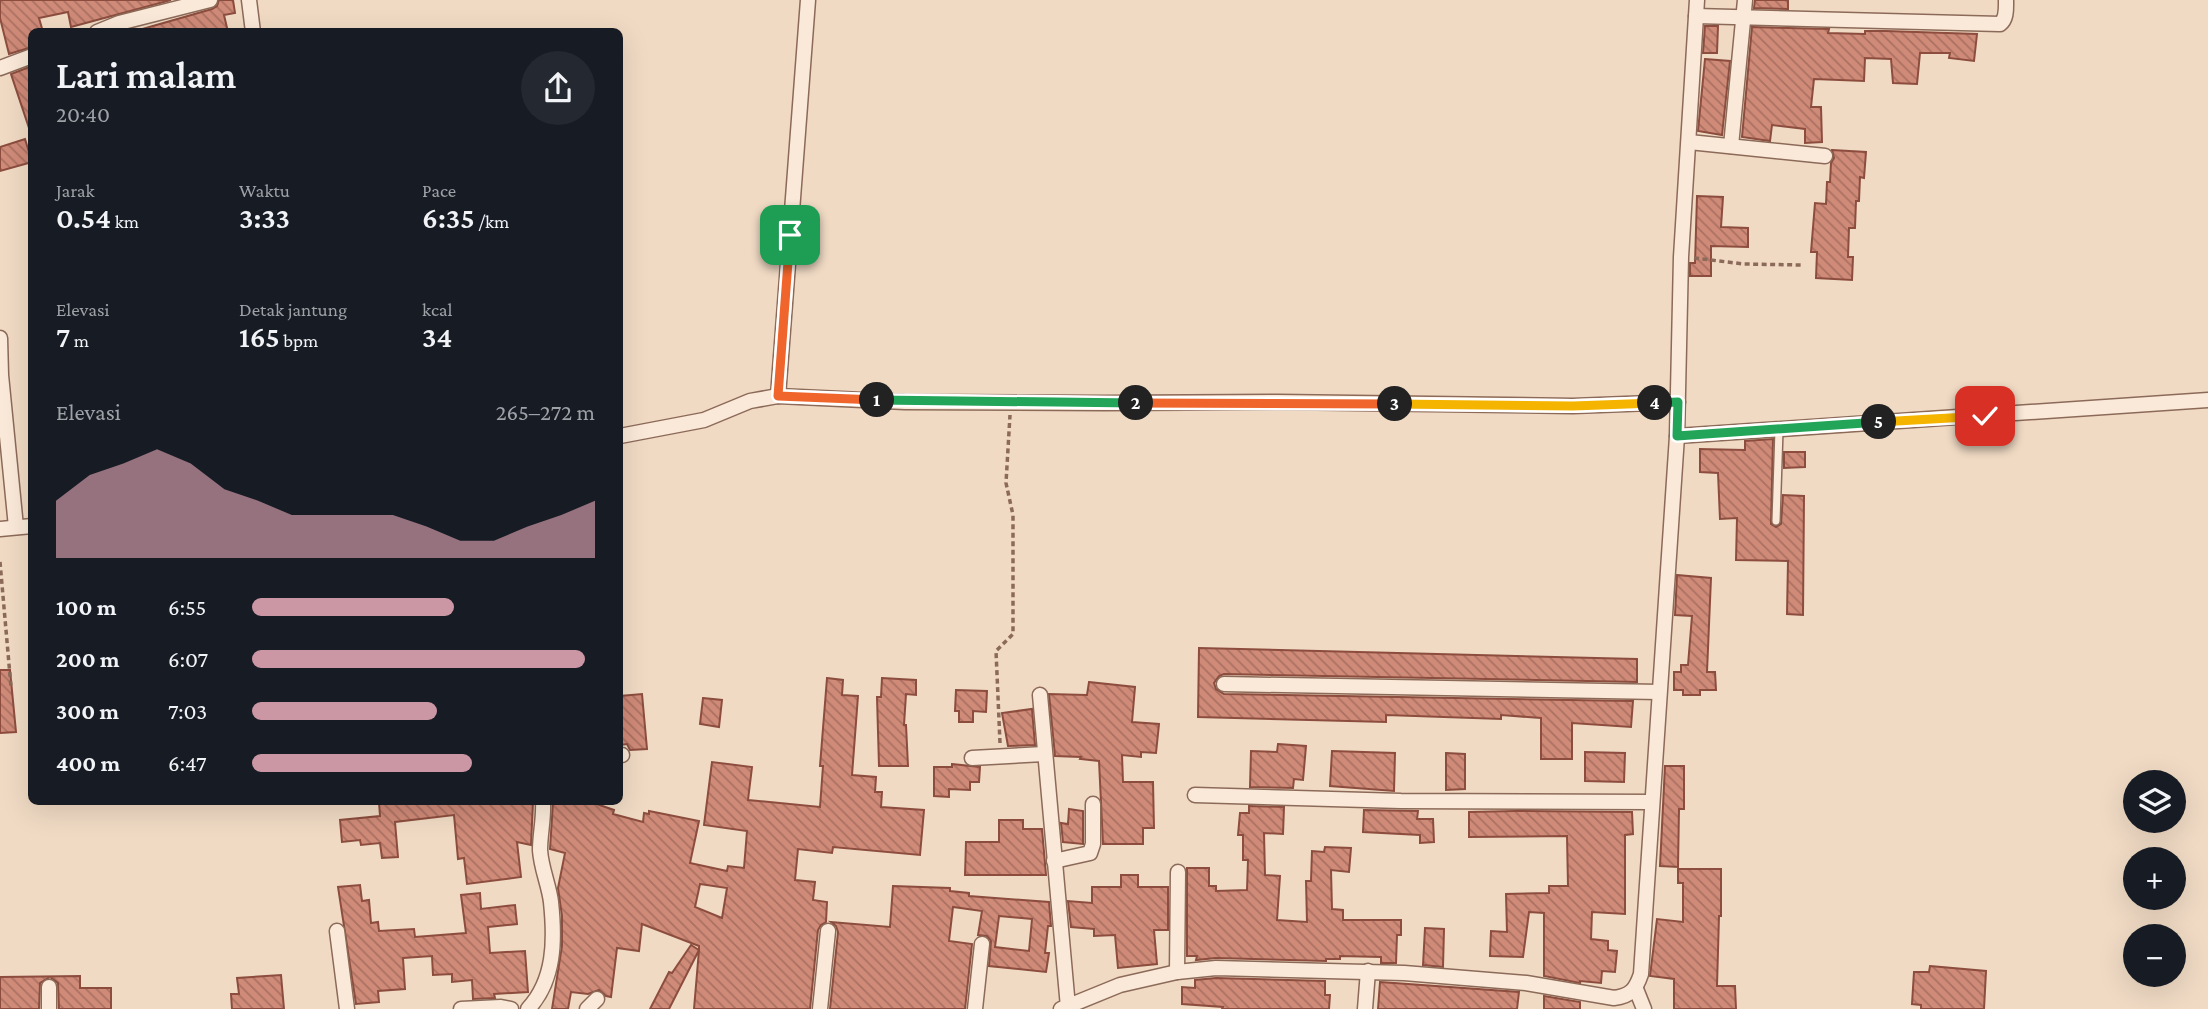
<!DOCTYPE html>
<html lang="id">
<head>
<meta charset="utf-8">
<style>
  body { margin:0; font-family:"Crimson Pro",serif; background:#242831; color:#f1f3f6; height:100vh; display:flex; flex-direction:column; font-size:26px; white-space:nowrap }
  * { box-sizing:border-box; margin:0 }
  p { font-size:23px; color:#9ea1a6 }
  .icon { flex:none; width:38px; height:38px; fill:none; stroke:currentColor; stroke-width:2; stroke-linecap:round; stroke-linejoin:round }
  .map { position:relative; flex:1; overflow:hidden }
  .details { position:absolute; left:28px; top:28px; width:595px; height:777px; display:flex; flex-direction:column; background:#171b24; border-radius:10px; box-shadow:0 7px 28px #0002 }
  .details>* { flex:none }
  .controls { position:absolute; left:2123px; top:770px; display:grid; gap:14px }
  .controls a { display:grid; place-items:center; width:63px; height:63px; border-radius:50%; background:#171b24; box-shadow:0 7px 28px #0002; font-size:35px }
  .pin { position:absolute; display:grid; place-items:center; width:60px; height:60px; color:#fff; margin:-30px; border-radius:14px; box-shadow:0 4px 10px #0006 }
  .km { position:absolute; width:35px; height:35px; margin:-18px; border-radius:50%; background:#222; color:#fff; font-size:19px; line-height:35px; text-align:center }
  .round { display:grid; place-items:center; flex:none; width:74px; height:74px; border-radius:37px; background:#242831 }
  .overview { display:flex; align-items:center; justify-content:space-between; height:119px; padding:0 28px }
  h1 { font-size:38px; font-weight:600; line-height:52px }
  .metrics { display:grid; grid-template-columns:repeat(3,1fr); gap:10px; height:119px; padding:7px 28px }
  .metrics div { display:grid; align-content:center }
  .metrics b { font-size:30px; font-weight:600 }
  .metrics small { font-size:19px; font-weight:400 }
  .metrics p { font-size:19px }
  .chart { height:196px; padding:14px 28px }
  .chart p { display:flex; justify-content:space-between }
  .chart svg { width:100%; height:126px; margin-top:7px; fill:#cc97a4; opacity:.7 }
  ul { padding:0 28px; list-style:none; font-size:23px }
  li { display:grid; grid-template-columns:112px 84px 1fr; align-items:center; height:52px }
  li i { height:18px; border-radius:9px; background:#cc97a4 }
  .map>svg:first-child { display:block }
</style>
</head>
<body>
<div class="map">
<svg width="2208" height="1009" viewBox="0 0 2208 1009">
  <defs>
    <pattern id="building-back-hatch" width="6" height="6" patternUnits="userSpaceOnUse" patternTransform="scale(1.75)"><rect width="6" height="6" fill="#d08a78"/><path d="M-1 5l2 2M0 0l6 6M5-1l2 2" fill="none" stroke="#aa7162"/></pattern>
  </defs>
  <rect width="100%" height="100%" fill="#f0dac4"/>
  <!-- building -->
  <g fill="url(#building-back-hatch)" stroke="#8c4d3e" stroke-width="2" fill-rule="evenodd">
    <polygon points="0,0 171,0 71,27 68,12 39,18 43,32 32,32 32,47 9,54 0,18"/>
    <polygon points="219,0 233,0 235,13 224,15 228,32 132,32 212,9 217,6"/>
    <polygon points="1755,0 1788,0 1788,9 1754,8"/>
    <polygon points="1705,26 1718,26 1717,53 1703,53"/>
    <polygon points="1752,27 1829,29 1828,33 1865,34 1865,31 1886,31 1977,34 1974,61 1949,58 1950,53 1920,53 1917,84 1893,83 1891,59 1865,58 1864,81 1814,79 1811,107 1821,107 1822,142 1805,143 1805,129 1772,125 1770,141 1742,137"/>
    <polygon points="1705,59 1730,61 1722,135 1698,131"/>
    <polygon points="32,66 32,128 29,128 11,74"/>
    <polygon points="25,139 32,162 0,171 0,147"/>
    <polygon points="1832,150 1866,152 1864,178 1860,177 1859,201 1856,201 1855,228 1849,228 1848,257 1853,257 1852,280 1816,278 1817,252 1811,252 1815,203 1826,204 1827,182 1830,182 1831,163 1834,158"/>
    <polygon points="1697,196 1723,197 1721,227 1748,228 1748,247 1711,246 1711,276 1690,276 1690,263 1695,263"/>
    <polygon points="1773,439 1771,524 1776,527 1781,524 1783,495 1804,496 1803,615 1787,614 1788,561 1736,560 1737,518 1720,519 1718,473 1700,472 1700,449 1745,450 1745,441"/>
    <polygon points="1784,452 1805,452 1805,467 1784,468"/>
    <polygon points="1677,575 1711,578 1707,672 1715,672 1716,690 1700,690 1700,695 1683,695 1683,690 1674,690 1674,672 1681,672 1681,665 1688,665 1692,616 1675,615"/>
    <polygon points="1199,648 1637,659 1637,682 1224,674 1219,676 1214,683 1216,689 1224,694 1633,701 1631,727 1572,723 1572,759 1541,759 1541,718 1501,715 1501,719 1386,715 1386,722 1198,717"/>
    <polygon points="0,670 10,670 16,732 0,733"/>
    <path d="M827 678 843 680 842 695 858 696 852 775 876 777 875 792H882L881 807 924 810 920 855 833 847 832 853 798 849 795 880 815 882 813 900 827 902 826 922 821 925 818 930 810 1009H694L699 950 669 1009H650L669 972 672 973 691 945 699 950V946L642 924 639 951 617 948 611 997 606 996 599 990 588 994 571 992 568 1009H552L562 946V916L558 888 565 853 550 849 553 802H591L614 810 613 814 643 822 644 813 649 814V811L699 821 690 863 727 871 728 866 744 868 747 831 704 825 712 762 752 767 748 800 820 807 823 766H820ZM700 884 727 888 722 918 695 907Z"/>
    <polygon points="882,678 916,680 916,695 906,694 904,725 906,725 908,766 879,766 877,697 881,697"/>
    <polygon points="1089,682 1135,687 1132,722 1159,724 1156,753 1141,752 1141,757 1122,755 1123,782 1153,782 1154,828 1143,828 1143,844 1103,844 1099,761 1080,759 1081,757 1055,756 1049,694 1087,695"/>
    <polygon points="956,690 987,691 986,712 973,711 973,722 959,722 959,711 955,711"/>
    <polygon points="642,694 647,749 630,750 627,744 620,745 620,696"/>
    <polygon points="703,698 722,700 719,727 700,724"/>
    <polygon points="1032,709 1035,745 1008,746 1002,713"/>
    <polygon points="1278,744 1306,746 1303,780 1294,779 1293,788 1250,787 1251,751 1277,752"/>
    <polygon points="1332,751 1395,753 1394,791 1330,786"/>
    <polygon points="1585,752 1625,753 1624,782 1585,781"/>
    <polygon points="1446,753 1465,754 1465,789 1446,790"/>
    <polygon points="952,764 980,767 979,782 970,782 970,790 949,789 949,797 934,796 934,767 952,767"/>
    <polygon points="1665,766 1684,766 1684,809 1679,809 1678,867 1660,866"/>
    <polygon points="379,802 533,802 531,845 517,842 521,877 467,884 464,858 458,859 454,815 395,822 398,857 382,858 380,843 361,845 360,840 342,842 340,820 380,816"/>
    <polygon points="1249,806 1284,807 1283,834 1264,833 1265,875 1280,876 1277,920 1307,922 1306,881 1311,881 1312,851 1324,852 1325,847 1351,848 1349,872 1331,870 1332,909 1343,910 1343,920 1401,920 1401,935 1397,935 1396,963 1381,963 1381,957 1340,956 1340,959 1326,959 1326,961 1216,958 1196,960 1197,956 1187,956 1187,868 1209,868 1209,886 1216,886 1216,891 1247,890 1248,860 1243,860 1243,835 1238,835 1240,813 1249,813"/>
    <polygon points="1069,809 1083,811 1083,844 1063,842 1061,823 1068,824"/>
    <polygon points="1364,810 1418,811 1417,819 1433,819 1434,842 1420,843 1420,835 1363,832"/>
    <polygon points="1515,811 1632,812 1633,834 1625,835 1625,914 1592,912 1591,939 1608,941 1608,950 1617,951 1615,972 1602,971 1601,983 1580,981 1580,983 1544,976 1544,913 1529,912 1523,957 1490,956 1491,931 1507,932 1506,894 1549,893 1549,886 1568,886 1567,836 1469,837 1469,812"/>
    <polygon points="999,820 1023,820 1023,829 1042,829 1046,875 965,875 966,842 999,842"/>
    <polygon points="1678,869 1721,869 1721,916 1719,916 1717,986 1735,986 1736,1009 1674,1009 1674,979 1650,976 1657,919 1683,922 1683,883 1678,883"/>
    <polygon points="1121,875 1138,875 1138,887 1168,887 1168,930 1154,930 1157,964 1118,968 1115,935 1094,936 1094,929 1071,927 1068,901 1092,903 1092,887 1121,887"/>
    <polygon points="360,885 362,901 369,900 371,923 378,922 379,931 414,929 415,937 466,933 461,895 480,893 481,909 515,905 517,924 488,927 490,953 525,951 528,992 494,994 495,998 473,999 472,980 452,982 452,974 433,975 432,956 403,958 405,989 378,991 379,1002 356,1004 338,887"/>
    <path d="M893 886 950 888V891L969 893V896L1049 902 1051 926H1048L1045 953H1049L1046 972 989 966 991 941 987 936 978 935 982 911 953 907 949 941 972 944 965 1009H830L838 932 836 926 831 922 890 927ZM999 916 1032 919 1029 951 995 947Z"/>
    <polygon points="1425,928 1444,929 1443,967 1423,965"/>
    <polygon points="1930,966 1986,971 1984,1009 1921,1009 1921,1005 1912,1004 1914,972 1929,972"/>
    <polygon points="281,975 284,1009 232,1009 231,994 239,994 237,978"/>
    <polygon points="80,976 80,988 111,988 111,1009 59,1009 58,983 50,977 40,983 39,1009 0,1009 0,977"/>
    <polygon points="1216,978 1325,981 1325,995 1330,995 1329,1009 1222,1009 1223,1007 1182,1004 1182,987 1195,988 1195,980"/>
    <polygon points="1380,982 1519,992 1517,1009 1378,1009"/>
    <polygon points="1544,996 1580,1002 1580,1009 1544,1009"/>
  </g>
  <g fill="none" stroke-linecap="round" stroke-linejoin="round">
    <!-- lane casing -->
    <g stroke="#8c6a59" stroke-width="10">
      <polyline id="lane" points="1776,521 1779,430"/>
    </g>
    <!-- street casing -->
    <g stroke="#8c6a59" stroke-width="17">
      <g id="street">
        <polyline points="249,0 253,32"/>
        <path d="M1696 16 2000 24C2007 19 2006 8 2006 0"/>
        <polyline points="97,32 119,23 210,0"/>
        <polyline points="0,68 32,56"/>
        <polyline points="1689,142 1825,156"/>
        <polyline points="1731,146 1745,0"/>
        <polyline points="0,338 1,375 16,527"/>
        <polyline points="778,396 808,0"/>
        <polyline points="620,436 704,420 750,401 778,396 905,402 1104,403 1278,402 1573,406 1678,402"/>
        <polyline points="1677,436 2208,400"/>
        <polyline points="0,529 32,526"/>
        <polyline points="1224,684 1659,692"/>
        <polyline points="1040,695 1068,1007"/>
        <polyline points="620,755 622,755"/>
        <polyline points="972,758 1044,754"/>
        <polyline points="1195,795 1401,801 1651,802"/>
        <polyline points="1054,861 1090,853 1093,844 1093,804"/>
        <polyline points="337,931 347,1009"/>
        <polyline points="1177,972 1178,872"/>
        <polyline points="1636,989 1644,1009"/>
        <polyline points="49,1009 49,987"/>
        <polyline points="461,1009 501,1007 511,1009"/>
        <path d="M528 1009C555 980 555 940 551 902 549 885 541 868 540 850 540 834 544 818 543 802"/>
        <polyline points="587,1009 597,999"/>
        <polyline points="820,1009 828,931"/>
        <polyline points="975,1009 982,944"/>
        <path d="M1061 1009 1120 985 1177 972 1216 968 1404 973 1526 983 1614 998C1631 996 1636 989 1641 974L1677 436 1681 257 1697 0"/>
        <polyline points="1365,1009 1368,971"/>
      </g>
    </g>
    <!-- path -->
    <g stroke="#8c6a59" stroke-width="3.5" stroke-dasharray="5 3.5" stroke-linecap="butt">
      <polyline points="1694,258 1744,264 1801,265"/>
      <polyline points="0,562 11,687"/>
      <polyline points="1000,743 996,651 1013,634 1013,515 1006,483 1010,415"/>
    </g>
    <!-- lane -->
    <use href="#lane" stroke="#fae9d8" stroke-width="7"/>
    <!-- street -->
    <use href="#street" stroke="#fae9d8" stroke-width="14"/>
  </g>
  <g fill="none" stroke-linecap="round" stroke-linejoin="round">
    <!-- split-1 casing -->
    <g stroke="#fff" stroke-width="14">
      <polyline id="split-1" points="790,235 778,396 877,400"/>
    </g>
    <!-- split-2 casing -->
    <g stroke="#fff" stroke-width="14">
      <polyline id="split-2" points="877,400 1136,403"/>
    </g>
    <!-- split-3 casing -->
    <g stroke="#fff" stroke-width="14">
      <polyline id="split-3" points="1136,403 1395,404"/>
    </g>
    <!-- split-4 casing -->
    <g stroke="#fff" stroke-width="14">
      <polyline id="split-4" points="1395,404 1573,406 1655,403"/>
    </g>
    <!-- split-5 casing -->
    <g stroke="#fff" stroke-width="14">
      <polyline id="split-5" points="1655,403 1678,402 1677,436 1879,422"/>
    </g>
    <!-- split-6 casing -->
    <g stroke="#fff" stroke-width="14">
      <polyline id="split-6" points="1879,422 1985,416"/>
    </g>
    <!-- split-1 -->
    <use href="#split-1" stroke="#f0652b" stroke-width="9"/>
    <!-- split-2 -->
    <use href="#split-2" stroke="#22a559" stroke-width="9"/>
    <!-- split-3 -->
    <use href="#split-3" stroke="#f0652b" stroke-width="9"/>
    <!-- split-4 -->
    <use href="#split-4" stroke="#f5b400" stroke-width="9"/>
    <!-- split-5 -->
    <use href="#split-5" stroke="#22a559" stroke-width="9"/>
    <!-- split-6 -->
    <use href="#split-6" stroke="#f5b400" stroke-width="9"/>
  </g>
</svg>
<div class="controls">
<a><svg class="icon" aria-label="layers" viewBox="0 0 24 24"><path d="M12 4l9 5-9 5-9-5zM3 14l9 5 9-5"/></svg></a>
<a>+</a>
<a>−</a>
</div>
<div class="pin" style="left:790px;top:235px;background:#1e9e55"><svg class="icon" aria-label="arrive" viewBox="0 0 24 24"><path d="M6 21V4h12l-3 4 3 4H6"/></svg></div>
<div class="pin" style="left:1985px;top:416px;background:#d93025"><svg class="icon" aria-label="check" viewBox="0 0 24 24"><path d="M5 12l5 5 9-10"/></svg></div>
<b class="km" style="left:877px;top:400px">1</b>
<b class="km" style="left:1136px;top:403px">2</b>
<b class="km" style="left:1395px;top:404px">3</b>
<b class="km" style="left:1655px;top:403px">4</b>
<b class="km" style="left:1879px;top:422px">5</b>
<section class="details">
<div class="overview"><div><h1>Lari malam</h1><p>20:40</p></div><a class="round"><svg class="icon" aria-label="share" viewBox="0 0 24 24"><path d="M12 15V3M7 8l5-5 5 5M5 13v7h14v-7"/></svg></a></div>
<div class="metrics">
<div><p>Jarak</p><b>0.54<small> km</small></b></div>
<div><p>Waktu</p><b>3:33</b></div>
<div><p>Pace</p><b>6:35<small> /km</small></b></div>
</div>
<div class="metrics">
<div><p>Elevasi</p><b>7<small> m</small></b></div>
<div><p>Detak jantung</p><b>165<small> bpm</small></b></div>
<div><p>kcal</p><b>34</b></div>
</div>
<div class="chart"><p><span>Elevasi</span>265–272 m</p>
<svg viewBox="0 0 160 44" preserveAspectRatio="none"><path d="M0 44V24L10 15L20 11L30 6L40 11L50 20L60 24L70 29L80 29L90 29L100 29L110 33L120 38L130 38L140 33L150 29L160 24V44z"/></svg>
</div>
<ul>
<li><b>100 m</b>6:55<i style="width:59%"></i></li>
<li><b>200 m</b>6:07<i style="width:97%"></i></li>
<li><b>300 m</b>7:03<i style="width:54%"></i></li>
<li><b>400 m</b>6:47<i style="width:64%"></i></li>
</ul>
</section>
</div>
</body>
</html>
